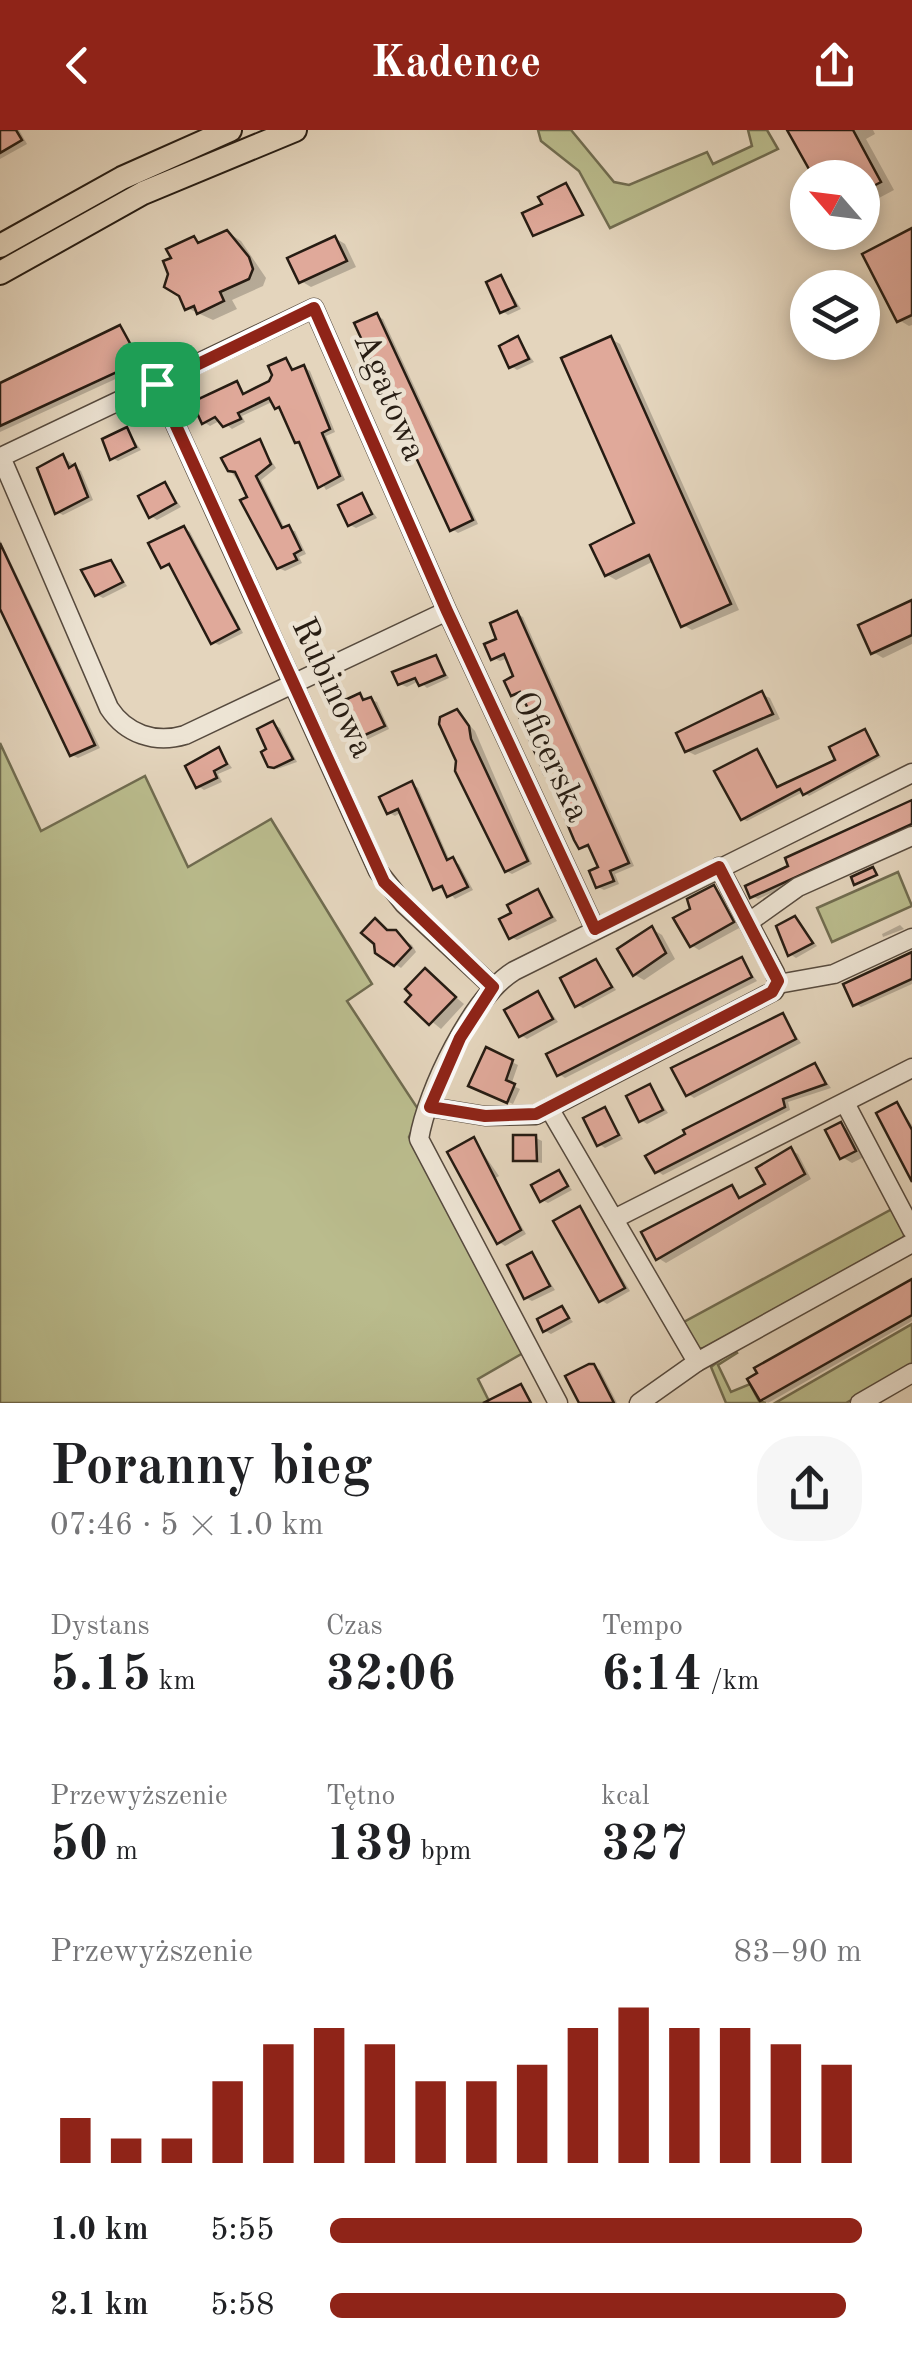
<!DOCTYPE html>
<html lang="pl">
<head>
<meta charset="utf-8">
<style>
  body { margin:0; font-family:"Old Standard TT",serif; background:#f6f6f6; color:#202124; height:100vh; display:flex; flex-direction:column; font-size:38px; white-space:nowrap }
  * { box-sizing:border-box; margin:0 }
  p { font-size:32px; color:#757577 }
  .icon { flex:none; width:55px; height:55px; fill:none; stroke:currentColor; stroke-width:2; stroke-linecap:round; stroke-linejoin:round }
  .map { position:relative; height:1273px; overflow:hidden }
  .side { display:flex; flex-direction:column; background:#fff; flex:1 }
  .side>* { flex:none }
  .needle { width:65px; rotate:298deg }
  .tools { position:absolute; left:790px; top:30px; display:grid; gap:20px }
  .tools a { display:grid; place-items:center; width:90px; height:90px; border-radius:50%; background:#fff; box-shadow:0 5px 15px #0003; font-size:50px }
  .pin { position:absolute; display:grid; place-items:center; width:85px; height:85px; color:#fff; margin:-42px; border-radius:20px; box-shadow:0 5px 15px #0006 }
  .round { display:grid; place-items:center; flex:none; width:105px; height:105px; border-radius:40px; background:#f6f6f6 }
  .summary { display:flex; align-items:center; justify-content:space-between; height:170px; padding:0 50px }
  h1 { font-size:55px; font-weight:600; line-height:75px }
  .metrics { display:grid; grid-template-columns:repeat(3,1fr); gap:15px; height:170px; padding:10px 50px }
  .metrics div { display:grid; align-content:center }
  .metrics b { font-size:50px; font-weight:600 }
  .metrics small { font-size:28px; font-weight:400 }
  .metrics p { font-size:28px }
  .chart { height:280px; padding:20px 50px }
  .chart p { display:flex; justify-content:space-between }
  .chart svg { width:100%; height:180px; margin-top:10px; stroke:#8f2418; stroke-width:6 }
  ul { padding:0 50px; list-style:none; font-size:32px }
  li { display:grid; grid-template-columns:160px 120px 1fr; align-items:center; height:75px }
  li i { height:25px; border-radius:12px; background:#8f2418 }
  header { display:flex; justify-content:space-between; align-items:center; height:130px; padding:0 50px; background:#8f2418; color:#fff; font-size:45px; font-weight:600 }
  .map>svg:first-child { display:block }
</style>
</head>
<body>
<header><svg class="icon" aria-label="back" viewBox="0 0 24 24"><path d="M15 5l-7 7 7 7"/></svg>Kadence<svg class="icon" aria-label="share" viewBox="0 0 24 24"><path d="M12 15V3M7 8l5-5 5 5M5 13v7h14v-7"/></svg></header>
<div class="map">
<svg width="912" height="1273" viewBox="0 0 912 1273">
  <rect width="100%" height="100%" fill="#e4d5bd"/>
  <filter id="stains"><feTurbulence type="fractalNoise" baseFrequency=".002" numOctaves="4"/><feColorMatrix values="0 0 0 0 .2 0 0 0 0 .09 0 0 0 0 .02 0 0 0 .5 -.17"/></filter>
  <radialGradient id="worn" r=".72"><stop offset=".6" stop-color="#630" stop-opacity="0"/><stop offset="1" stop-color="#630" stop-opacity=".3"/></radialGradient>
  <!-- green -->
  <g fill="#babc8d" stroke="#706c50" stroke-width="2.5">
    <polygon points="538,0 571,0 614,52 629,55 707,22 713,34 752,16 748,0 767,0 778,19 610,98 579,41 541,11"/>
    <polygon points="0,613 41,701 145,646 188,737 271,689 372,854 347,871 420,982 409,1007 523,1223 478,1249 490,1273 0,1273"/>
    <polygon points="898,742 912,776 832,812 817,778"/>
    <polygon points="894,1078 906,1101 903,1108 704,1218 698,1219 682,1193"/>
    <polygon points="912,1194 912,1235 846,1273 775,1273"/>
    <polygon points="734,1219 737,1223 718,1235 731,1262 750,1254 759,1271 766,1273 726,1273 711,1237"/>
  </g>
  <!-- shadow -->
  <g fill="#0003">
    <polygon points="0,0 19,0 27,14 0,29"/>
    <polygon points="790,0 873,0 875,4 866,9 894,60 862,77 862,48"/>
    <polygon points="568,57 583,86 535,104 545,75"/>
    <polygon points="912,100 912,195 909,196 899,190"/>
    <polygon points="227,102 241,111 266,148 263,156 232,170 237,179 213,190 187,178 194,108 203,114"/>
    <polygon points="335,108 345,114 356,137 311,157 301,151"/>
    <polygon points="501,147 521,179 508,185 502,181"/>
    <polygon points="377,186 383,189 478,394 458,403 452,399"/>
    <polygon points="120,198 136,220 126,225 133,241 0,302 0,255"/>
    <polygon points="518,209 534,232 517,240 511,236"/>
    <polygon points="611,209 620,214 739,480 692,500 683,495 654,431 616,450 607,445 638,394"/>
    <polygon points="286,230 296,241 304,237 310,241 335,302 326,306 345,350 326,360 274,271 242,286 245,292 232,299 221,290 210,296 204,292 237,254 246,265 271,253"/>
    <polygon points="127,300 141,320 118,331 112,328"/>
    <polygon points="259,312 276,338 261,350 285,399 295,401 306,424 299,427 302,433 285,441 279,438 251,368 229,339"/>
    <polygon points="63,327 81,341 93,370 63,385 57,382"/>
    <polygon points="165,355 181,377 157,390 151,386"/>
    <polygon points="362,366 377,388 356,398 350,395"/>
    <polygon points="184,398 190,402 243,503 219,515 213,512 174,437 163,436"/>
    <polygon points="0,410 100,618 78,628 72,625 0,472"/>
    <polygon points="111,433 127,456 103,468 97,465"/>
    <polygon points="912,473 912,514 883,528 873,522"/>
    <polygon points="517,484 523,487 634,736 615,744 619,754 604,760 598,757 601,738 593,718 581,717 559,642 546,642 525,566 513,565 517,548 508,528 500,531 493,528"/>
    <polygon points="436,528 449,548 427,558 419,551 407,557 400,554"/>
    <polygon points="340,563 348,571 360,566 377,572 389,599 364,611 358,608 346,581 335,581"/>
    <polygon points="761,564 770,568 780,589 695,625 687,621"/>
    <polygon points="457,582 475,601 532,734 512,744 506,741"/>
    <polygon points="273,594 280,598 297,632 277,639 270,635"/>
    <polygon points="865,602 881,627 809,666 803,662 747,691 742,689 757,622 779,659 838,631"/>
    <polygon points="219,620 232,638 218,644 222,652 204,660 198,656"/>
    <polygon points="412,654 418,658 450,731 459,734 473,760 455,769 446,759 435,758 402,682 395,686 388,682"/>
    <polygon points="912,673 912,698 758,769 752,766"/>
    <polygon points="714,758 722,763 741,797 699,820 691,815"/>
    <polygon points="538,762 557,791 517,810 511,807"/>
    <polygon points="795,789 817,816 796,828 790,824"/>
    <polygon points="375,792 412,815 416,822 401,838 395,834"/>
    <polygon points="900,795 904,799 883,807 882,804"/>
    <polygon points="652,799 662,805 675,829 644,850 635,845"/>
    <polygon points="912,825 912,854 861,877 855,874"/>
    <polygon points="741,830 757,851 565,948 559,944"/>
    <polygon points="596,831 616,860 583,878 577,875"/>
    <polygon points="425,841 464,874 441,899 408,872"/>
    <polygon points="538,864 558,892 527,909 521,905"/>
    <polygon points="783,886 801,913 694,968 688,964"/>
    <polygon points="512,932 518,935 511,955 520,959 513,974 477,958"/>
    <polygon points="815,936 831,958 788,972 790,980 663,1045 657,1041"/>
    <polygon points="650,957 668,983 647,994 641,990"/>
    <polygon points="897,975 912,995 912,1047"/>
    <polygon points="605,980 623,1009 605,1018 599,1014"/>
    <polygon points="841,995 851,1001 864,1027 852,1033 842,1027"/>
    <polygon points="536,1008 542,1011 542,1033 516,1029"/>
    <polygon points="474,1010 499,1046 494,1049 526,1104 505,1116 499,1112"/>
    <polygon points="791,1020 798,1024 811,1049 666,1133 658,1128 732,1058 743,1069 768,1055"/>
    <polygon points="559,1043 572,1060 548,1073 542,1070"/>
    <polygon points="580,1079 630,1161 607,1174 601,1170"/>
    <polygon points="532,1125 555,1160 532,1171 526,1168"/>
    <polygon points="912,1152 912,1191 768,1273 762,1269"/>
    <polygon points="562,1179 573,1192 551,1204 545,1201"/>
    <polygon points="593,1237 600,1240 617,1273 582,1273 569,1247"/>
  </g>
  <!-- building -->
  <g fill="#e0a99a" stroke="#261c13" stroke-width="2.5">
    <polygon points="0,0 16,0 22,10 0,23"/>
    <polygon points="787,0 853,0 881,52 862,62 862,48 814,48"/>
    <polygon points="566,53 583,85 533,106 522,83 542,74 538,67"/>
    <polygon points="912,98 912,185 897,192 862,124"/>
    <polygon points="227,100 249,127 253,139 249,149 220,162 224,171 197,184 194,176 185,180 179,166 164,157 168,144 163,131 171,128 166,119 194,106 198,113"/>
    <polygon points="335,106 347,131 299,153 287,128"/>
    <polygon points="501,145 516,176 500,183 486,152"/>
    <polygon points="377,183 473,390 450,401 354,193"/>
    <polygon points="120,195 132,217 121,222 128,237 0,296 0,253"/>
    <polygon points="518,206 529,229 509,238 499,216"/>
    <polygon points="611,206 731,474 681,497 649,425 605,446 590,415 634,393 561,228"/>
    <polygon points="286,228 292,240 304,235 330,299 322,303 340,346 318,358 299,312 295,313 279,277 275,279 269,268 238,283 241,289 223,297 215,287 202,294 192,272 237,251 243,264 269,251 272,245 268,236"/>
    <polygon points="127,297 136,317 110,330 102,309"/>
    <polygon points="260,309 271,334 256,346 282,398 289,395 301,420 294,424 297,430 277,439 240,370 247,367 235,342 228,341 221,328"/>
    <polygon points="63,324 69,338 75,334 88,367 55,384 37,338"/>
    <polygon points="165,352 176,373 149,388 138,366"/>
    <polygon points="362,363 372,384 348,396 338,375"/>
    <polygon points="184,396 239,499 211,514 169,434 161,438 148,413"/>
    <polygon points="0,413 95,615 70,626 0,479"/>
    <polygon points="111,430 123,452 95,466 81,440"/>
    <polygon points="912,470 912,505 871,524 858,495"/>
    <polygon points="517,481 629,733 610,741 614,751 596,758 589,741 598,737 588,715 579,719 574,710 555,665 564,661 555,639 544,644 540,634 520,589 531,585 520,562 511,566 504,551 513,546 504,524 491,530 484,514 496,509 490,493"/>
    <polygon points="436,525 445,545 419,556 415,548 398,555 392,542"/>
    <polygon points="340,560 345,570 360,563 363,570 371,567 385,596 356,609 341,579 333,582 326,567"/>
    <polygon points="762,561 773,584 685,622 676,603"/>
    <polygon points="457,579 469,596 471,609 528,731 505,742 455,641 456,631 439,594 440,587"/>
    <polygon points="273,591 293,629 274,638 268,637 261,622 266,619 257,599"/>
    <polygon points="865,599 878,625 803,665 800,659 741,690 714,641 757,619 777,657 835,630 829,617"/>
    <polygon points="219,617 227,634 214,641 217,648 196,658 185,636"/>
    <polygon points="412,651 447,730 453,727 468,757 447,767 442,756 433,760 398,679 387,684 379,667"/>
    <polygon points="912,670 912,694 750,768 745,756 788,736 785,728"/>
    <polygon points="873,737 877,745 854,755 851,747"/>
    <polygon points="714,755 734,792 690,817 673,788 690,779 687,769"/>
    <polygon points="538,759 552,787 509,809 499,789 511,783 507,775"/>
    <polygon points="795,786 813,813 788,826 776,796"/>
    <polygon points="375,788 387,800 396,800 411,818 394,836 375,823 374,814 361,803"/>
    <polygon points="652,796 666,823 633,846 617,819"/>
    <polygon points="912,822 912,849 853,876 843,854"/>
    <polygon points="742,827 752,847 557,946 546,924"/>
    <polygon points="596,829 612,857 575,877 560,848"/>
    <polygon points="425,838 456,867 429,895 405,872 411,865 405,859"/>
    <polygon points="538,861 553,889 519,907 504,880"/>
    <polygon points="783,883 796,909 686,966 671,938"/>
    <polygon points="486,917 513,930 506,950 515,954 507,973 468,956"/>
    <polygon points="815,933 826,954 783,969 785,977 655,1043 645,1026 685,1004 683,1000"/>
    <polygon points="650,954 663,980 639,992 626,966"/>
    <polygon points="897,972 912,1000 912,1052 876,983"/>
    <polygon points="605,977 619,1005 597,1016 583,988"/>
    <polygon points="841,992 856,1021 840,1029 825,1000"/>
    <polygon points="513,1005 536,1005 537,1031 513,1031"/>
    <polygon points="474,1007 521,1100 497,1114 447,1022"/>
    <polygon points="791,1017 805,1044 656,1130 641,1102 732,1055 739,1068 765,1054 756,1038"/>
    <polygon points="559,1040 568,1056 540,1072 531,1055"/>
    <polygon points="580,1076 625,1158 599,1172 553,1091"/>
    <polygon points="532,1122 550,1156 524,1169 507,1135"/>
    <polygon points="912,1149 912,1185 760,1271 747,1249 757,1243 754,1238"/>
    <polygon points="562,1176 569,1188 543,1202 537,1189"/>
    <polygon points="589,1234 594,1234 614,1273 579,1273 565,1246"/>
    <polygon points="521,1254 531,1273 483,1273"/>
  </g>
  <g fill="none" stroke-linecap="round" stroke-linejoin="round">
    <!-- minor casing -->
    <g stroke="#564a3e" stroke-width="21">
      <g id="minor">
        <polyline points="157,254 378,741 404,774 493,857"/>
        <path d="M447 481 185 605C155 614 126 604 109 578L1 327 314 178 447 481 595 799"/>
        <polyline points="749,792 798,757 912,706"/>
        <polyline points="778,854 834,844 912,808"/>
        <polyline points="845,973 912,1100"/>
        <polyline points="430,977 485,986 536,985 774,861 778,854 775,843 719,737"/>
        <polyline points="549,978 697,1232"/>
        <polyline points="614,1089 912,938"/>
        <path d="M558 1273 419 1009C427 961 472 867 514 841L912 643"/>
        <polyline points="639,1273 697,1232 912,1113"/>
        <polyline points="860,1273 912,1243"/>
      </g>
    </g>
    <!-- major casing -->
    <g stroke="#261c13" stroke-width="26">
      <g id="major">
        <polyline points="0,116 122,48 230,0"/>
        <polyline points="0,143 143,63 295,0"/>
      </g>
    </g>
    <!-- minor -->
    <use href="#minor" stroke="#ede4d4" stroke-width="18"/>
    <!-- major -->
    <use href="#major" stroke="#e4d5bd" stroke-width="22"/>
  </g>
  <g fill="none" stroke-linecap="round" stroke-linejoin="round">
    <!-- route casing -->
    <g stroke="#fff" stroke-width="20">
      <polygon id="route" points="314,178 447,481 595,799 719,737 778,851 772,862 536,984 485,986 430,977 460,908 493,857 384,752 157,254"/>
    </g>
    <!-- route -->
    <use href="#route" stroke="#8f2418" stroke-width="12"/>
  </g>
  <g text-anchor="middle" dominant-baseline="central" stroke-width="9" stroke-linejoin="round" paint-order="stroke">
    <!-- street labels -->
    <g font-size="35" fill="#261c13" stroke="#ede4d4">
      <text transform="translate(389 267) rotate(67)">Agatowa</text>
      <text transform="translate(332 558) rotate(65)">Rubinowa</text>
      <text transform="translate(550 627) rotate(65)">Oficerska</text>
    </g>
  </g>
  <rect width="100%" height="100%" filter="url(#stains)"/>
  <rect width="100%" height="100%" fill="url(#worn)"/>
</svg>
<div class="tools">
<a><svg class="needle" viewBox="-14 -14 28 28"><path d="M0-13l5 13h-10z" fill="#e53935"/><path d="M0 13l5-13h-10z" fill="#757577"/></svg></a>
<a><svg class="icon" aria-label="layers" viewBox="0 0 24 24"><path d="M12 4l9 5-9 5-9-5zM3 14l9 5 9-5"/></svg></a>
</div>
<div class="pin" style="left:157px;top:254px;background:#1e9e55"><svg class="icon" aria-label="arrive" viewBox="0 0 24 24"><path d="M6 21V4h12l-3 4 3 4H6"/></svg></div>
</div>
<section class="side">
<div class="summary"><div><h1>Poranny bieg</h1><p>07:46 · 5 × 1.0 km</p></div><a class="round"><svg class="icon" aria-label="share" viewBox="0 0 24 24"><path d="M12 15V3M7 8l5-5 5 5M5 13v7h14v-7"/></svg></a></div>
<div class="metrics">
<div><p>Dystans</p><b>5.15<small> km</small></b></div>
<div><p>Czas</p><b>32:06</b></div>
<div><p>Tempo</p><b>6:14<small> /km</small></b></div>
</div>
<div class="metrics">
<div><p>Przewyższenie</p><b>50<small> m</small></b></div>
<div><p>Tętno</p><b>139<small> bpm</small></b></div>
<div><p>kcal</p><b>327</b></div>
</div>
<div class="chart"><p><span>Przewyższenie</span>83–90 m</p>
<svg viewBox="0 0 160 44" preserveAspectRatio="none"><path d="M5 44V33M15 44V38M25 44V38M35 44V24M45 44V15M55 44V11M65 44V15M75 44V24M85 44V24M95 44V20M105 44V11M115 44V6M125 44V11M135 44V11M145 44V15M155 44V20"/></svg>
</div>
<ul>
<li><b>1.0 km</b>5:55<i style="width:100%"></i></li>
<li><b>2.1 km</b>5:58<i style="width:97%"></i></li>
</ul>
</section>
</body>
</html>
